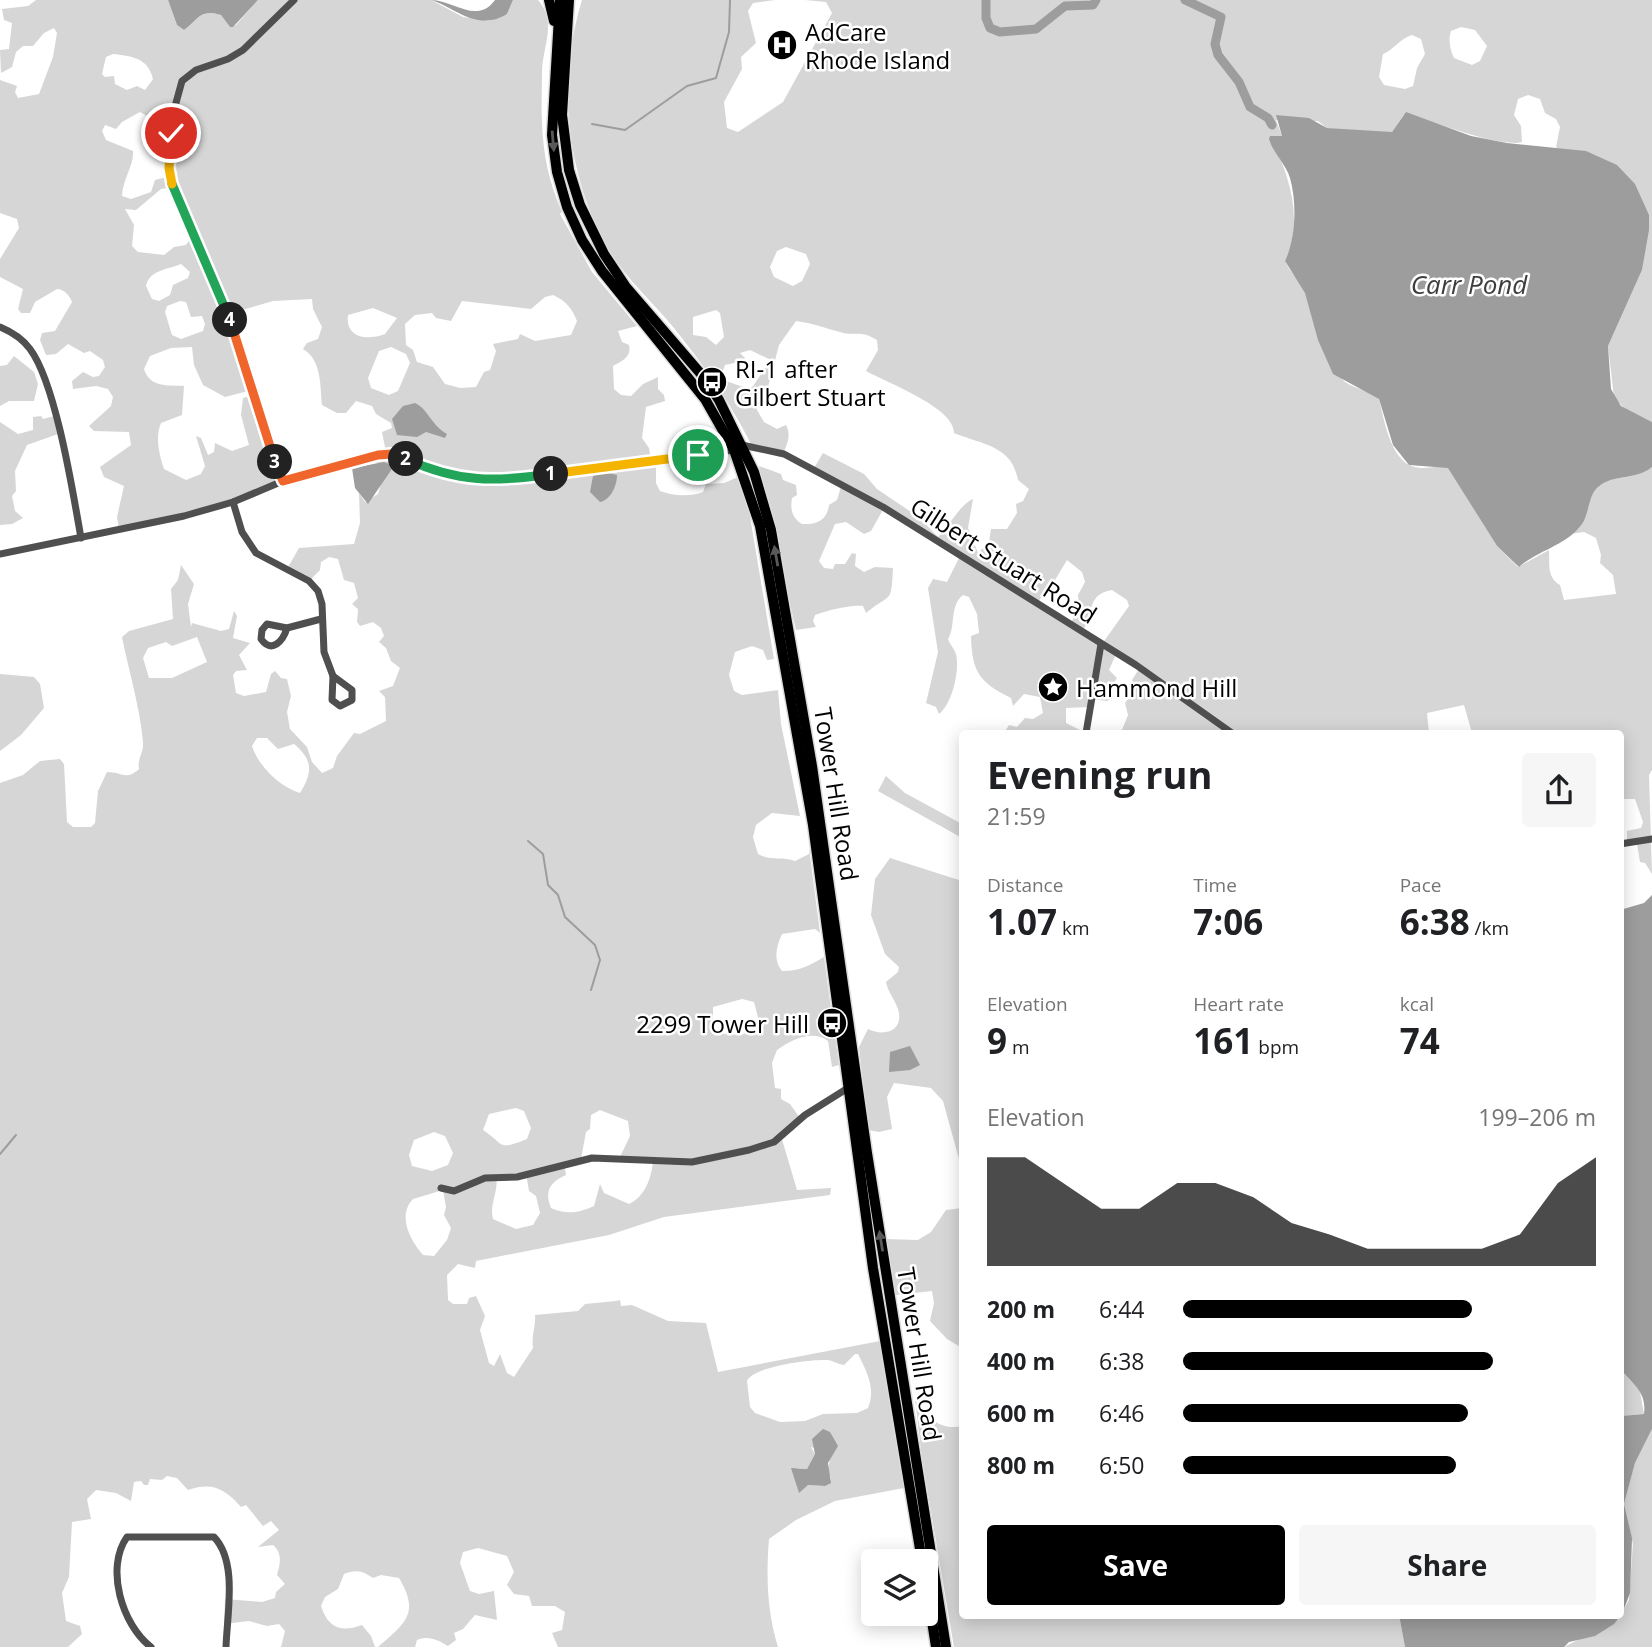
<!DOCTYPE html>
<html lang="en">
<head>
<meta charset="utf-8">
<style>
  body { margin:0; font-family:"Open Sans",sans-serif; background:#f6f6f6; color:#202124; height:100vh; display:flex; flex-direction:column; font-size:26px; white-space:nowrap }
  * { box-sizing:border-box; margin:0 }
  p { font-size:23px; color:#757577 }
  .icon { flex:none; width:38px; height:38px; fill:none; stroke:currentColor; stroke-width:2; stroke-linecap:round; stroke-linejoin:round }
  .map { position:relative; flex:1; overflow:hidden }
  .panel { position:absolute; left:959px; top:730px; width:665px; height:889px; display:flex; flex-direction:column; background:#fff; border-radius:7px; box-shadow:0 4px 18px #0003 }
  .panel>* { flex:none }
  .fabs { position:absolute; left:861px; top:1549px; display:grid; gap:14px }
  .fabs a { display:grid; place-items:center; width:77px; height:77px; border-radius:7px; background:#fff; box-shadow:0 4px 18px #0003; font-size:35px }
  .pin { position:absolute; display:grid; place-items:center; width:60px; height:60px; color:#fff; margin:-30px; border:4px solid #fff; border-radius:50%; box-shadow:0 2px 7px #0007 }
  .km { position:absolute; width:35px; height:35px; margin:-18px; border-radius:50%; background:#222; color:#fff; font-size:19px; line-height:35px; text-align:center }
  .round { display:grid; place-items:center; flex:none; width:74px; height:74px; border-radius:7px; background:#f6f6f6 }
  .summary { display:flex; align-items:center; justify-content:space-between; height:119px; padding:0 28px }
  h1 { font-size:38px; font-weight:700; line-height:52px }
  .stats { display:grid; grid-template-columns:repeat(3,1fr); gap:10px; height:119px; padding:7px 28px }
  .stats div { display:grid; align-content:center }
  .stats b { font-size:35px; font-weight:700 }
  .stats small { font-size:19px; font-weight:400 }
  .stats p { font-size:19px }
  .chart { height:196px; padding:14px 28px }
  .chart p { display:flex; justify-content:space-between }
  .chart svg { width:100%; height:126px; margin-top:7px; fill:#000; opacity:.7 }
  .primary-button { display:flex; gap:14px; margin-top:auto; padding:14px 28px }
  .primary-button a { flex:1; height:80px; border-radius:7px; background:#000; color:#fff; font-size:28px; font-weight:700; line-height:80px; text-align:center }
  .primary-button a+a { background:#f6f6f6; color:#202124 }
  ul { padding:0 28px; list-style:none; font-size:23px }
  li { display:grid; grid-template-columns:112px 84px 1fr; align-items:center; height:52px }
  li i { height:18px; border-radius:9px; background:#000 }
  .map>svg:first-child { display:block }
</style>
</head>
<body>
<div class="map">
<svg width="1652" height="1647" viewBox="0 0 1652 1647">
  <rect width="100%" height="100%" fill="#fff"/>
  <!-- green -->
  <g fill="#d6d6d6" fill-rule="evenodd">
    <path d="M36 0H168L177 25 184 30C198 20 201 8 221 15L230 27 236 25 258 0H431L463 17 488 21 507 14 513 0H538C558 22 542 47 542 73 542 89 541 106 542 122 543 154 549 183 562 212L560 214 592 272 637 326 618 331 622 342 629 345C632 357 622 361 613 366L614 389 621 395 631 396 643 384 658 377V389L664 395 665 401 646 407 642 438 649 448 651 459 656 460V483L660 491C673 496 690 497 703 492L706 484 724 483 743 475 774 659 767 660 763 650 752 646 735 652 729 675 734 691 742 695 778 690 781 724 800 816 772 813 756 825 753 837 758 854C770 861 782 856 795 861L809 854V848L820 933 815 929 782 934C776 947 773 960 782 971 801 971 810 965 824 957L831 1009 815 1020 833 1021 839 1065 832 1067 828 1041C812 1029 791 1040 777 1050L772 1063 775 1088 781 1089V1099L790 1104 800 1118 781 1136 797 1190 831 1188 830 1195 664 1217 609 1235 476 1261 475 1268 458 1264 447 1275 448 1300 453 1304H467L469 1298 476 1296 485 1316 480 1330 489 1363 494 1366 500 1354 507 1373 514 1377 533 1348C531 1335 536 1327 535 1315L578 1311 585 1304 616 1301 620 1300 621 1306 632 1305 668 1321 706 1323 718 1372 880 1341 904 1488 835 1501 796 1520 769 1539C766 1576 767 1612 778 1647H558L552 1633 562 1630 565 1612 555 1606H532L529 1596 514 1594 507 1585 514 1572 507 1556 478 1548 463 1552 460 1563 470 1591 479 1594 494 1591 497 1620 475 1615 463 1629 454 1633 456 1640 448 1646C438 1640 429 1635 417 1640L415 1647H378C406 1623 420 1613 399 1578L381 1575 373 1578C363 1571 356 1569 344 1574L338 1589 325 1597 321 1606C328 1628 341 1633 362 1625L371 1636 375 1647H281L285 1631 279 1624 267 1626 249 1621 224 1624 225 1599 262 1602 275 1598 276 1592 285 1584 277 1575C280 1564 283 1554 273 1545L258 1547 279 1530 271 1521 263 1526 246 1505 241 1507C224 1488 212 1482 188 1490L177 1478 167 1476 162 1480 150 1479 148 1485H144L141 1481 134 1482 131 1501 116 1493 96 1490 87 1499 91 1519 72 1522 69 1577 62 1593 66 1621 80 1626 82 1634 68 1647H0V783L23 775 40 761 60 759 64 764 67 822 73 827H91L95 823 98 791 107 772C122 772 126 781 139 769 137 758 144 753 143 742 140 707 129 672 122 637L129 631 173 619 171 589 178 580 181 565 194 584 188 604 191 627 192 623 221 631 229 629 234 611 237 616 233 638 250 643 239 655 247 670 236 671 233 675 236 693 244 696 266 692 271 674 275 671 281 678 287 679 291 696 287 712 290 729 307 747 312 762 322 773 333 768 337 756 354 733 360 734 386 721 385 697 379 691 393 686 400 668 391 661 386 648 379 642 384 636 381 628 373 622 360 626 357 622 358 609 352 604 358 598 354 583 344 580 338 559 329 557 321 562 320 570 309 581 287 569 299 548 354 544 360 523 359 493 365 502 378 494 387 464 373 463 387 457 382 432 392 428 391 423 376 414 372 406 356 401 346 413H337L322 405C320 386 322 360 303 349L307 343 318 339 322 327 313 309 312 299 273 301 228 314 252 390 225 397 203 385 194 365 192 347 171 348 150 356 144 369C150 388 168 385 184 386L182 415 161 423C155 437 159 454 164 469L186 480 201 474 205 466 196 436 201 438 208 455 214 452 215 443 232 451 249 445 241 415 243 398 253 395 282 483 257 496 119 530 117 517 124 486 104 477 100 467 131 445 129 432 94 431 89 426 111 406 113 397 108 389 96 386 73 389 72 381 83 372 93 377 99 376 105 367 103 360 90 351 84 353 68 344 56 354 46 355 40 340 42 333 55 331 72 302C70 296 64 289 57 289L35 302 30 313H21L18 309 23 289 0 277V259L19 228 17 219 0 213V80L17 86 15 92 18 98 39 94 53 57 57 33 54 28 44 33 33 46H23L16 52 12 67 1 73 0 50 9 49 12 23 4 20 2 9 28 6ZM113 54C130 56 148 57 153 79L145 90 137 86 127 90 115 84 114 76 105 77 102 74 106 57ZM140 112 147 116 144 128 150 141 170 145V176L155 180 151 192 131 199 122 196C123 178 134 166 133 151L106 140 102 131 105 125 116 129 122 122ZM173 187 194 233 186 245 174 247 164 255 138 252 132 246 134 225 125 209 136 210 161 189ZM181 264 190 272 188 278 173 285 170 295 159 301 152 299 146 286C150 269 168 270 181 264ZM553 295C566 301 572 308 577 321L571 335 535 341 520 334 518 339 493 344 496 351 490 370 484 372 476 387 460 388 445 384 433 367 417 362 413 350 406 345 405 324 415 315 432 313 436 318 451 321 462 301 531 309 545 297ZM180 301 186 302 191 317 202 316 205 324 203 331 181 339 172 335 165 312 167 306ZM373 308 397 318 385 334C367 341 345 338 348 315ZM391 347 406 354 410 363 398 391 389 395 371 388 368 378 379 351ZM197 637 207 662 172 678H149L143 658 148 648 166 642 172 646ZM257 738H267L278 749 294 744C313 760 313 772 300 793 280 787 259 767 252 746ZM742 999 754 1002 759 1021 754 1030 741 1035 713 1033V1007ZM516 1108 524 1111 531 1128 527 1139C496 1151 506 1145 483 1130L489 1114ZM600 1110 628 1121 630 1136 620 1157 653 1160C652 1177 645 1197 629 1204L604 1193 600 1184 594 1206C578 1213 567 1215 551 1208 544 1191 550 1182 566 1175L564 1163 581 1159 586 1132 590 1129 591 1115ZM434 1132 445 1136 453 1153 448 1165 432 1171 412 1166 409 1155 414 1140ZM526 1174 529 1191 536 1196 540 1213 533 1225 516 1229 493 1219C489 1204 499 1192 496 1176ZM443 1190 446 1207 444 1215 451 1228 447 1240 434 1256 423 1255C410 1240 397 1216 413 1199ZM855 1354H858C867 1372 876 1389 868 1408L857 1413 823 1414 805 1421 780 1422 755 1413 750 1407 747 1381C754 1366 811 1359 828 1360 833 1361 838 1364 844 1365ZM811 1447 831 1454 828 1470 831 1479 825 1486 808 1485 797 1488V1468L807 1469 815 1454Z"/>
    <path d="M582 0H775L753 3 748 11 756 43 741 57 742 69 724 102 727 128 738 132 783 102 832 13 826 2 805 0H1652V422L1624 408 1614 397 1608 346 1642 270 1649 215 1556 147 1560 127 1556 119 1545 113 1540 99 1528 95 1518 99 1514 115 1521 126 1522 142 1517 143C1477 142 1442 121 1403 116L1392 132 1369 133 1327 128 1318 121 1276 120 1282 136H1271C1288 175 1305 218 1285 261 1290 273 1301 281 1306 293 1319 325 1318 356 1345 382 1354 389 1369 390 1379 399 1384 419 1390 460 1414 467 1425 470 1437 465 1448 467L1497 546 1518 567 1549 550C1550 563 1546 577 1560 585L1564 600 1616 594 1613 575 1600 563 1601 555 1596 538 1584 532 1570 534C1590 518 1585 500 1597 488 1613 473 1636 481 1652 467V770L1649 775 1652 874 1645 863 1640 862 1637 844 1627 843V831L1641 828 1643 822 1635 799H1621L1620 733H1472L1464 705 1427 713 1429 733H1124L1122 730 1128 715 1125 703 1137 687 1132 680 1139 669 1116 654 1109 670 1117 678 1111 688 1112 698 1107 701 1091 699 1089 707 1066 708V723L1086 733H1004L1009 725 1017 727 1025 718 1033 719 1043 713 1040 697 1024 694 1013 706 1011 698C979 682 972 672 971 636L979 633 977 614 969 597 963 595C949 606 956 627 948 639 950 645 954 648 956 654 960 671 952 704 939 714L936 707 926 703 938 652 928 588 933 579 947 582 960 556 884 508 871 531 864 534 846 522 835 524 819 561 824 568 833 569 835 564H845L852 553 856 554 855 566 864 572 875 567 893 568C891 605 892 592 866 613L863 606C853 604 824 611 815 615L813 621 816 627 796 630 759 466 781 474 783 480 796 485 797 495 792 498C790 509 792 518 802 524 817 525 827 520 829 505L837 500 842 483 814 468 823 453 864 474 877 489 920 518 938 537C951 525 958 506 973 499L968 528 978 553 989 542 991 529H1007L1017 513 1016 504 1023 501 1029 489 1018 480C1012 446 984 445 954 433 955 408 888 383 866 371L878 350 877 340C859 329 855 337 840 332 825 328 812 323 796 321L779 345 768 387 759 395 758 402 757 410 764 422 777 429 786 425C791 434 788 444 783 453L752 446C729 400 705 367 674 328 652 301 624 277 607 247 566 173 557 81 582 0ZM1461 27 1475 30 1487 46 1480 61 1472 65 1454 58C1450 49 1448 41 1451 31ZM1412 35 1421 39 1425 54 1417 68 1413 86 1405 89 1384 85 1379 77 1383 54C1395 49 1399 39 1412 35ZM786 247 806 254 810 264 802 281 793 286 774 277 770 267 777 251ZM716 310 720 313 724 337 716 345 706 337 693 335V317ZM750 350 771 360 753 386 749 389 726 381 722 373 725 365 743 361 745 358 740 353ZM1067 560 1082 572 1085 582 1078 595 1079 609 1070 624 1038 603 1045 590 1056 586 1055 580ZM1112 590 1127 600 1129 606 1102 644 1082 632C1094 615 1086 594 1112 590Z"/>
    <polygon points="14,356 34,372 38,384 34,401 9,401 0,406 0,366 7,365"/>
    <polygon points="41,416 43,419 54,416 58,434 27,445 15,471 16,491 12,496 15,511 23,518 12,524 0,525 0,422 18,434 33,430 33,417"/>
    <polygon points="0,674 34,677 40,684 44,708 21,735 0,751"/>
    <polygon points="886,776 905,793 962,824 962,838 878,791"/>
    <path d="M890 858 962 881V1170L943 1101 931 1088 894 1083 887 1097 892 1129 879 1132 868 1130 859 1047 868 1029C882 1036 902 1033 899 1013 897 1002 888 993 886 982L898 972 899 967 885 954 871 915 875 879Z"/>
    <polygon points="962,1208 962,1348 947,1339 930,1321 934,1303 932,1291 896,1295 885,1239 918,1240 931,1232 946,1210"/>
    <polygon points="1620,1368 1639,1386 1644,1414 1621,1416"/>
    <path d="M915 1399C926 1417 940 1431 962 1426V1615H1399L1405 1647H954L922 1459Z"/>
    <polygon points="1652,1429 1652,1647 1564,1647 1619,1619 1629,1600 1633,1544 1624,1504 1635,1463"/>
  </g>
  <!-- water -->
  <g fill="#9d9d9d">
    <path d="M168 0H258L233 27H230L221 15C200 8 198 20 184 30L177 25Z"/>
    <path d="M431 0C453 0 477 25 495 0H513L507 14C477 32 458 9 431 0Z"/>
    <path d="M1406 112 1471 136 1507 143 1586 151 1617 165 1635 184 1649 215V230L1642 270 1608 346 1611 389 1621 406 1652 422V467C1636 481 1613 473 1597 488 1588 497 1589 514 1582 524 1566 546 1538 550 1519 567L1497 546 1448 468 1409 465 1393 445 1379 399 1333 374 1318 340 1305 293 1285 261C1296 237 1297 203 1290 178 1286 164 1273 153 1269 139L1270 136H1282L1276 115 1309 118 1327 128 1392 132Z"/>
    <path d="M415 403C428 409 431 425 447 434L445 438 426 432 417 437 397 435 392 419 403 406Z"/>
    <polygon points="384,462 394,466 368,504 355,488 352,468"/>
    <path d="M604 472 617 475C617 485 611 500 600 502L590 492 593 476Z"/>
    <path d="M1652 895V1429L1635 1463 1624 1504 1632 1538 1630 1593 1622 1614 1614 1624 1595 1636 1569 1642 1564 1647H1405L1399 1615H1620L1621 1416 1644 1414C1647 1391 1632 1384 1620 1368V910L1644 903Z"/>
    <polygon points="910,1046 920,1065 910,1070 889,1072 890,1052"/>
    <polygon points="823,1429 830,1432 838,1446 828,1463 831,1483 825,1486 808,1485 799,1493 791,1468 807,1469 815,1454 812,1439"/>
  </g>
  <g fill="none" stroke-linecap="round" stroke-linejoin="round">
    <!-- stream -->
    <g stroke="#9d9d9d" stroke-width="2">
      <polyline points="592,124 625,130 687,86 716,78 729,32 730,0"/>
      <polyline points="528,841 543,854 548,885 558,895 565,917 595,945 600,960 591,990"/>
      <polyline points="0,1154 16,1135"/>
    </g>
    <!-- river -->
    <g stroke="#9d9d9d" stroke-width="9">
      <polyline points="986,0 986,18 990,28 1000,32 1036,29 1065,6 1093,5 1096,0"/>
      <polyline points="1185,0 1221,17 1215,44 1218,55 1239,82 1250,107 1268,118 1272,125"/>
    </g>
    <!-- highway casing -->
    <g stroke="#dbdbdb" stroke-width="13">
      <g id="highway">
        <polyline points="549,0 554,21"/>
        <polyline points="560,0 552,135 557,172 567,207 582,240 602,271 705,399 734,450 760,526 813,825 873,1268 922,1561"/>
        <polyline points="569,0 562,115 569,170 580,205 604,254 626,287 707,381 719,400 754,472 771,530 812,766 867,1153 946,1647"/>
        <polyline points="926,1582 936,1647"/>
      </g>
    </g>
    <!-- minor -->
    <g stroke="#4f4f4f" stroke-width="7">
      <path d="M0 327C12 332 22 338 30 349 56 384 73 493 81 538"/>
      <polyline points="742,445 784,454 883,507 1136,665 1232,733"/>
      <polyline points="283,481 223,299 174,189 169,158 174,110 182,81 196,70 228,59 243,50 294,0"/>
      <polyline points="233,502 242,532 256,553 309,581 318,591 322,604 324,652 333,676"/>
      <polyline points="0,554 184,516 233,502 283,481 378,455 392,454 465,479 490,481 734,450"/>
      <path d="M287 628C283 641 272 654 261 639L262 630 267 624 287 628 321 619"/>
      <polygon points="333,676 352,690 352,700 340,706 332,700"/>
      <polyline points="1086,733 1101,644"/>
      <polyline points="1620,844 1652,839"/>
      <polyline points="441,1188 454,1191 485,1178 517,1177 592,1158 692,1162 749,1150 774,1142 805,1115 848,1088"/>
      <path d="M151 1647C122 1625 105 1568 127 1537H214C238 1562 227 1614 226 1647"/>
    </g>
    <!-- highway -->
    <use href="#highway" stroke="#000" stroke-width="10"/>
  </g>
  <!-- one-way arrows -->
  <defs><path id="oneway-solid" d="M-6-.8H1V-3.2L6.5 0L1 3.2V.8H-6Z" transform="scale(1.75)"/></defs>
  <g fill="#595959">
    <use href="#oneway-solid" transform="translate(553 141) rotate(85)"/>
    <use href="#oneway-solid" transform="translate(776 556) rotate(-100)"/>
    <use href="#oneway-solid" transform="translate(881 1241) rotate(-99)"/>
  </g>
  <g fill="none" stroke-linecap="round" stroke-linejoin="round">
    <!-- split-1 casing -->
    <g stroke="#fff" stroke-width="14">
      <polyline id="split-1" points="551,474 698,455"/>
    </g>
    <!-- split-2 casing -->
    <g stroke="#fff" stroke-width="14">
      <path id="split-2" d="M406 459C459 483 495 482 551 474"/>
    </g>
    <!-- split-3 casing -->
    <g stroke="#fff" stroke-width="14">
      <polyline id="split-3" points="275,462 283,481 378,455 392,454 406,459"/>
    </g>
    <!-- split-4 casing -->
    <g stroke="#fff" stroke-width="14">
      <polyline id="split-4" points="230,320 275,462"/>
    </g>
    <!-- split-5 casing -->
    <g stroke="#fff" stroke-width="14">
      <polyline id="split-5" points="172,184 230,320"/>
    </g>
    <!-- split-6 casing -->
    <g stroke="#fff" stroke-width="14">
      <polyline id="split-6" points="171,133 169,168 172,184"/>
    </g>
    <!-- split-1 -->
    <use href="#split-1" stroke="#f5b400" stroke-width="9"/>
    <!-- split-2 -->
    <use href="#split-2" stroke="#22a559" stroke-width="9"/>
    <!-- split-3 -->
    <use href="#split-3" stroke="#f0652b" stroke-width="9"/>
    <!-- split-4 -->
    <use href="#split-4" stroke="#f0652b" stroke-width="9"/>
    <!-- split-5 -->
    <use href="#split-5" stroke="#22a559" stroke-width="9"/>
    <!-- split-6 -->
    <use href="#split-6" stroke="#f5b400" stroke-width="9"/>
  </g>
  <!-- icons -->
  <defs>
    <g id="hospital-disc" transform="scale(1.575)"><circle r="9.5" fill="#000" stroke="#fff"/><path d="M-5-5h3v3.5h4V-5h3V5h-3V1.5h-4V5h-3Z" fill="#fff"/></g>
    <g id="bus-disc" transform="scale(1.575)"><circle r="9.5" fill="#000" stroke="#fff"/><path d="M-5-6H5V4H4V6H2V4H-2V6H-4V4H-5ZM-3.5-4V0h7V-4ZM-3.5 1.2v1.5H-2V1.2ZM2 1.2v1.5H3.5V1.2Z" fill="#fff"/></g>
    <g id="sight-disc" transform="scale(1.575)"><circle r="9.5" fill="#000" stroke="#fff"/><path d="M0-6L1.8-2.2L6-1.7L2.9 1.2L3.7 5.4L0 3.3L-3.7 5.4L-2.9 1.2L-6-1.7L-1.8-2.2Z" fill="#fff"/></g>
  </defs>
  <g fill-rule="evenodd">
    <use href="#hospital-disc" x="782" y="45"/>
    <use href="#bus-disc" x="712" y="382"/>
    <use href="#sight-disc" x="1053" y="687"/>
    <use href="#bus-disc" x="832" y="1023"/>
  </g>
  <g text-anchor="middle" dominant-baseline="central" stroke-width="5" stroke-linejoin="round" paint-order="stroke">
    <!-- poi labels -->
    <g font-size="24" fill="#000" stroke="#fff" text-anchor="start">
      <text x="805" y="31">AdCare<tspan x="805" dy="28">Rhode Island</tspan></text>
      <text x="735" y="368">RI-1 after<tspan x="735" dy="28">Gilbert Stuart</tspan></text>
      <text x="1076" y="687">Hammond Hill</text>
      <text x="809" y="1023" text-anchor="end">2299 Tower Hill</text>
    </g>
    <!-- street labels -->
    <g font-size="24" fill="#000" stroke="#fff">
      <text transform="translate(1004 560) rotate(32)">Gilbert Stuart Road</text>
      <text transform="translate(837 794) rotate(81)">Tower Hill Road</text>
      <text transform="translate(920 1354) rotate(81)">Tower Hill Road</text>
    </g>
    <!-- water labels -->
    <g font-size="26" font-style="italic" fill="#3e3e3e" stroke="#fff">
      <text x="1469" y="284">Carr Pond</text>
    </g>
  </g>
</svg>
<div class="fabs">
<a><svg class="icon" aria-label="layers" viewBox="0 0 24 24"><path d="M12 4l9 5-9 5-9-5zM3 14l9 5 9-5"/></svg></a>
</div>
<div class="pin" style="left:698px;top:455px;background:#1e9e55"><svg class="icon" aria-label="arrive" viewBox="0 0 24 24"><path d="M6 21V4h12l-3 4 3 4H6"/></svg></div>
<div class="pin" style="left:171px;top:133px;background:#d93025"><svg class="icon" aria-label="check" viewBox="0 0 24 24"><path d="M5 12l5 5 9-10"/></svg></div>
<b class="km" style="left:551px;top:474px">1</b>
<b class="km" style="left:406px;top:459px">2</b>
<b class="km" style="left:275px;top:462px">3</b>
<b class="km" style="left:230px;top:320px">4</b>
<section class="panel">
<div class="summary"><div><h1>Evening run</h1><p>21:59</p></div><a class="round"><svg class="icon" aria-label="share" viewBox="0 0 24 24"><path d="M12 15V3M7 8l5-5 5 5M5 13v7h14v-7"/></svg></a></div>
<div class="stats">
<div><p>Distance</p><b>1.07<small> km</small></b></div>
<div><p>Time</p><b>7:06</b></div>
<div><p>Pace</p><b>6:38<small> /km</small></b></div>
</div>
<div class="stats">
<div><p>Elevation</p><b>9<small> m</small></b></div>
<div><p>Heart rate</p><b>161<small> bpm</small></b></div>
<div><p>kcal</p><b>74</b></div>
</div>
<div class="chart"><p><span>Elevation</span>199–206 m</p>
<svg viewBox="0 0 160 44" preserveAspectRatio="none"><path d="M0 44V6L10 6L20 15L30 24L40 24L50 15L60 15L70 20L80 29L90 33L100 38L110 38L120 38L130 38L140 33L150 15L160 6V44z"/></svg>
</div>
<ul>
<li><b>200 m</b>6:44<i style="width:70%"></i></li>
<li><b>400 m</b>6:38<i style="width:75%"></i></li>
<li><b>600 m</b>6:46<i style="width:69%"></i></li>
<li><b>800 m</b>6:50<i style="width:66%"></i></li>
</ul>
<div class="primary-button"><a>Save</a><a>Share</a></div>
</section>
</div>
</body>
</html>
